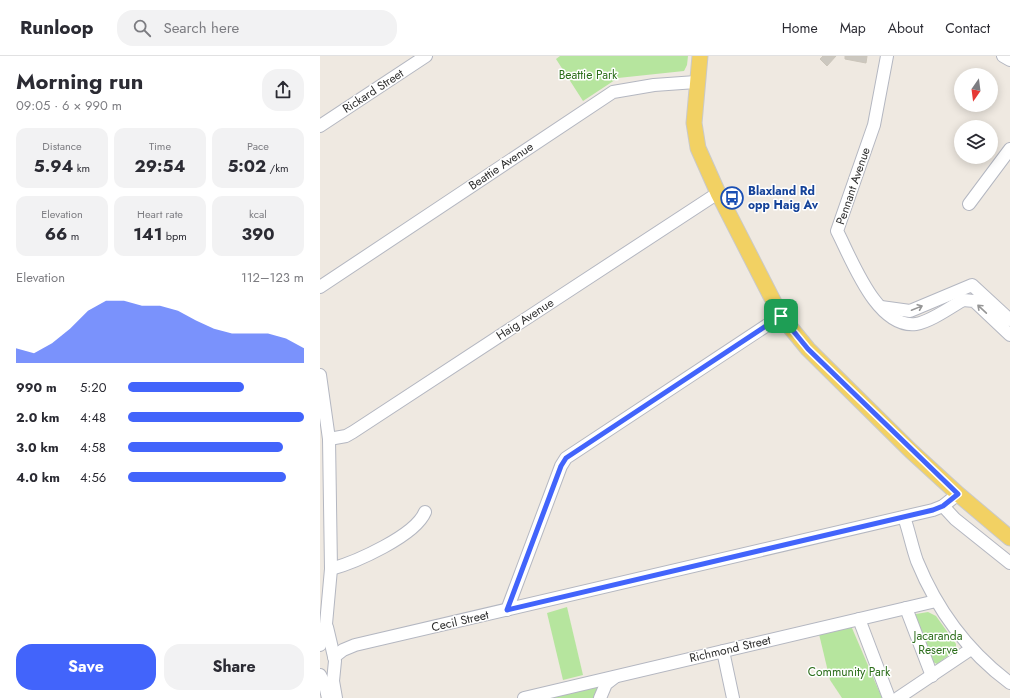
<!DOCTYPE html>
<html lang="en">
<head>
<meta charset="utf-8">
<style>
  body { margin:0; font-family:Jost,sans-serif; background:#f2f2f3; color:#2b2b33; height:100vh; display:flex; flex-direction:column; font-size:15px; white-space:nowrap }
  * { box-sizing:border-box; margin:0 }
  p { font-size:13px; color:#7c7c81 }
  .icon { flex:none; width:22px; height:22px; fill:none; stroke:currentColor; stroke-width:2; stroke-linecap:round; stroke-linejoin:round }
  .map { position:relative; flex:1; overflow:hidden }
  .sheet { display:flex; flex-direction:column; background:#fff; width:320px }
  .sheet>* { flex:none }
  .needle { width:26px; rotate:194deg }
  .fabs { position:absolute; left:634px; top:12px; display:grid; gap:8px }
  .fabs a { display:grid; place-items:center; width:44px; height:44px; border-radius:50%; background:#fff; box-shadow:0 2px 10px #0003; font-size:20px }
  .pin { position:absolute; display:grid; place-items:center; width:34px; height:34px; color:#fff; margin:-17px; border-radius:8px; box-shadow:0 2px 6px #0006 }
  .round { display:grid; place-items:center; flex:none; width:42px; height:42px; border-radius:16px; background:#f2f2f3 }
  .head { display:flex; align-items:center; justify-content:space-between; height:68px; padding:0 16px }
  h1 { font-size:22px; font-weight:700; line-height:30px }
  .stats { display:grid; grid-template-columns:repeat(3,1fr); gap:6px; height:68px; padding:4px 16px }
  .stats div { display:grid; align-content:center; border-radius:10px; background:#f2f2f3; text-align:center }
  .stats b { font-size:17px; font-weight:700 }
  .stats small { font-size:11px; font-weight:400 }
  .stats p { font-size:11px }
  .chart { height:112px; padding:8px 16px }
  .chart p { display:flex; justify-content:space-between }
  .chart svg { width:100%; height:72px; margin-top:4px; fill:#4264fb; opacity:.7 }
  .button { display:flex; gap:8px; margin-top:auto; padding:8px 16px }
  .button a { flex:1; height:46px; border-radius:16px; background:#4264fb; color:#fff; font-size:16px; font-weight:700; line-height:46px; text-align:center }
  .button a+a { background:#f2f2f3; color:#2b2b33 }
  ul { padding:0 16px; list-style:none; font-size:13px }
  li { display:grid; grid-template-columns:64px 48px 1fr; align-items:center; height:30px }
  li i { height:10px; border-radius:5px; background:#4264fb }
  header { display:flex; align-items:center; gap:24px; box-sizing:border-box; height:56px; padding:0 20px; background:#fff; border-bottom:1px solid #e1e1e2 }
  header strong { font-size:19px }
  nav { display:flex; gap:22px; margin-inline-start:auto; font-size:14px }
  .search { width:280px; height:36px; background:#f2f2f3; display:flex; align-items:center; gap:10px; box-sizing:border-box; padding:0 14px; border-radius:16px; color:#7c7c81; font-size:15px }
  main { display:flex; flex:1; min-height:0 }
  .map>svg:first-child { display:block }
</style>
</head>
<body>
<header>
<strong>Runloop</strong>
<div class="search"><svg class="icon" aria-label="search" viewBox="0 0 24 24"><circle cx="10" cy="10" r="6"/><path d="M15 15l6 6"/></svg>Search here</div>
<nav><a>Home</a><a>Map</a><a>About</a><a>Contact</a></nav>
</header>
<main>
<section class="sheet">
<div class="head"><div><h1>Morning run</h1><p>09:05 · 6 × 990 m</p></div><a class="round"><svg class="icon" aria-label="share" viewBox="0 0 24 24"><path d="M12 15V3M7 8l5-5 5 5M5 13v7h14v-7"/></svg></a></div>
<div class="stats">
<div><p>Distance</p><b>5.94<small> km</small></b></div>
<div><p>Time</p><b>29:54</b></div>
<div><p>Pace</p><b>5:02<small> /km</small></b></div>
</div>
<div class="stats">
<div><p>Elevation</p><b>66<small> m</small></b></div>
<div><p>Heart rate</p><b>141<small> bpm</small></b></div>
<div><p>kcal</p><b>390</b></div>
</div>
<div class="chart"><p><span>Elevation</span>112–123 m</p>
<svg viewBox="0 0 160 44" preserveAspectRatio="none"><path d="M0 44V35L10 38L20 32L30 23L40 12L50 6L60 6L70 9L80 9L90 12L100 18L110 23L120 26L130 26L140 26L150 29L160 35V44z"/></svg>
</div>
<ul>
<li><b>990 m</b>5:20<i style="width:66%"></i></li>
<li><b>2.0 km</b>4:48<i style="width:100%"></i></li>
<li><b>3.0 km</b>4:58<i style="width:88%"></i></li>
<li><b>4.0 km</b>4:56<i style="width:90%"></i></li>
</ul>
<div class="button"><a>Save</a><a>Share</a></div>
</section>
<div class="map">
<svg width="690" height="642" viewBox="0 0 690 642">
  <rect width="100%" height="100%" fill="#efe9e1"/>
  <!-- green -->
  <g fill="#b6e59e">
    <polygon points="240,0 368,0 367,9 364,15 298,22 263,45 236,3"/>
    <polygon points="247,551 263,619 243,624 227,557"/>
    <polygon points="608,556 616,560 636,588 636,594 617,608 609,604 592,565 596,558"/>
    <polygon points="527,570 532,572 562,642 522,642 510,624 499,578"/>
    <polygon points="284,627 278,642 221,642"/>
  </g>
  <!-- building -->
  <g fill="#cbc7bf" stroke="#cbc5ba">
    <polygon points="503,0 516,0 507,10 500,3"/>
    <polygon points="525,0 547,0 546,7 525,3"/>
  </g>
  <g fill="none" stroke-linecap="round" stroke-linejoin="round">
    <!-- minor casing -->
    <g stroke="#b4b7c1" stroke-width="14">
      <g id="minor">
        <path d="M567 0 554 69 517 175C532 204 557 273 596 268 610 266 631 251 643 244L654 245 690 279"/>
        <polyline points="683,0 690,4"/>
        <polyline points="0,70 106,0"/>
        <polyline points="649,148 690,93"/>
        <polyline points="0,231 293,36 334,29 376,26"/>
        <polyline points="561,251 590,255 652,229 690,264"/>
        <polyline points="0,319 9,383 11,513 6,568 0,589"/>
        <polyline points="9,383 26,380 33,376 398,137"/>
        <polyline points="623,450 635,463 690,507"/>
        <path d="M584 461C589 475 592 491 597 505 617 554 647 595 690 627"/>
        <path d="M11 513C36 506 95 480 105 456"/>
        <polyline points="586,552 612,620"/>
        <polyline points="187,554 241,410 246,402 461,260"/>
        <polyline points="539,563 569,642"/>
        <polyline points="7,571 15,605 13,625 16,642"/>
        <polyline points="403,595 413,642"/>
        <polyline points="14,601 23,594 35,589 613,454 623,450 638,438"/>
        <polyline points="0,619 5,629 8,642"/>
        <polyline points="204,642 616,545"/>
        <polyline points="280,642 286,628 295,621"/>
        <polyline points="578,642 651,593"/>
      </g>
    </g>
    <!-- major casing -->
    <g stroke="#c9c9c9" stroke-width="17">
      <polyline id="major" points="380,0 374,67 378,92 398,137 461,260 488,293 591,395 638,438 690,482"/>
    </g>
    <!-- minor -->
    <use href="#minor" stroke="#fff" stroke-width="12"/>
    <!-- major -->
    <use href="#major" stroke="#f2d163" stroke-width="15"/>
  </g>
  <!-- one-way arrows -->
  <defs><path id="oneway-shaft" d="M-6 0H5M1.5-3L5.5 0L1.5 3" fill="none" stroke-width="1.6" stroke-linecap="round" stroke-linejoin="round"/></defs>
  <g stroke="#969696">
    <use href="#oneway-shaft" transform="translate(597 252) rotate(-22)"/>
    <use href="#oneway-shaft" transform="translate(662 253) rotate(-137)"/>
  </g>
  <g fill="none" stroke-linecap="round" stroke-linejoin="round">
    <!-- route casing -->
    <g stroke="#fff" stroke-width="8">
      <polygon id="route" points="461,260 488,293 638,438 623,450 613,454 187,554 241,410 246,402"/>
    </g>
    <!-- route -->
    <use href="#route" stroke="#4264fb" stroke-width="5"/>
  </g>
  <!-- icons -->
  <defs>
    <g id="bus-ring" transform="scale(1.15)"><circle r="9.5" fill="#fff" stroke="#1a4fb4" stroke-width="1.5"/><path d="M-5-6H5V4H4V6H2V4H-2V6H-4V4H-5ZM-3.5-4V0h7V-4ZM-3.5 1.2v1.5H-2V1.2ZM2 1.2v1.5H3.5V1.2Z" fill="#1a4fb4"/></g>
  </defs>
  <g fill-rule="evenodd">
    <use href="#bus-ring" x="412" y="142"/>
  </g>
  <g text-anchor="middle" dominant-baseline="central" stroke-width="3" stroke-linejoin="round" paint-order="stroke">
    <!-- park labels -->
    <g font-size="12" fill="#2c6e1b" stroke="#fff">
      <text x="268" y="19">Beattie Park</text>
      <text x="618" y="580">Jacaranda<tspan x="618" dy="14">Reserve</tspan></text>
      <text x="529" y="616">Community Park</text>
    </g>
    <!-- street labels -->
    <g font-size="12" fill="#2e2e2e" stroke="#fff">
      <text transform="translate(53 35) rotate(-33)">Rickard Street</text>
      <text transform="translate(181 110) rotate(-34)">Beattie Avenue</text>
      <text transform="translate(533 130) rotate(-71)">Pennant Avenue</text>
      <text transform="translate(205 263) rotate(-33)">Haig Avenue</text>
      <text transform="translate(140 565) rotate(-13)">Cecil Street</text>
      <text transform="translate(410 593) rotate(-13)">Richmond Street</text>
    </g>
    <!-- transit labels -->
    <g font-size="12" font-weight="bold" fill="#164399" stroke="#fff" text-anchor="start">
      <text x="428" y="135">Blaxland Rd<tspan x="428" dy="14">opp Haig Av</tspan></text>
    </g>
  </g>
</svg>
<div class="fabs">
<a><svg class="needle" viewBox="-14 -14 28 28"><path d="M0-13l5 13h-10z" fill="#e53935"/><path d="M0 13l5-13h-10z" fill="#7c7c81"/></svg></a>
<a><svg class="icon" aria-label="layers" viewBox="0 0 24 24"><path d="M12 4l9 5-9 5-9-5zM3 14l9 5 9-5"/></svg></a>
</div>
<div class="pin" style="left:461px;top:260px;background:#1e9e55"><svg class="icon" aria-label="arrive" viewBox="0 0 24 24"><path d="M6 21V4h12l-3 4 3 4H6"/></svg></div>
</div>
</main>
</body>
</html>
